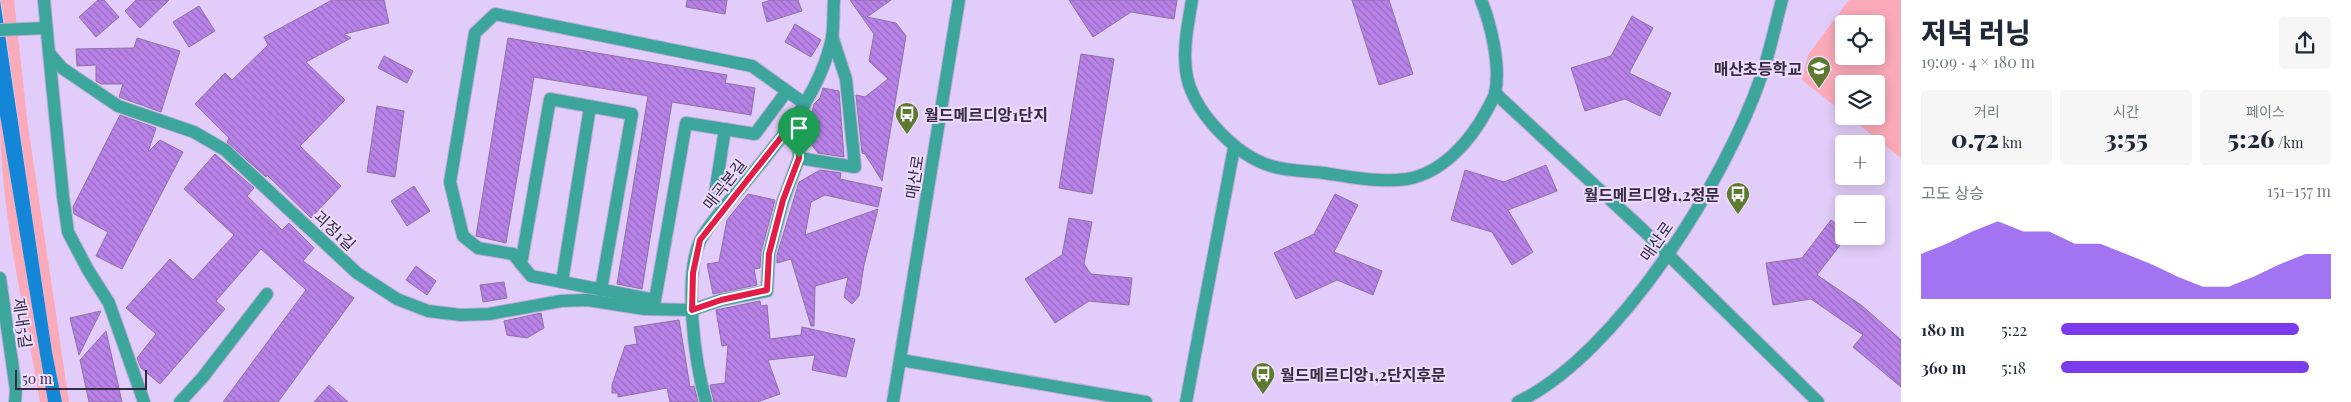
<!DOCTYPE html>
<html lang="ko">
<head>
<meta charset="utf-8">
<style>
  body { margin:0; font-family:"Playfair Display","Noto Sans KR",serif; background:#f6f6f7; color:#1f2937; height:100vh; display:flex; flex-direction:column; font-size:19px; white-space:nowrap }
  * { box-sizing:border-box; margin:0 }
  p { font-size:16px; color:#747a83 }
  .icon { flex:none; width:28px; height:28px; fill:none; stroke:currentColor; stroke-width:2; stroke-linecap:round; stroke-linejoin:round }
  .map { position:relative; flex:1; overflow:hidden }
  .sheet { display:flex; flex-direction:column; background:#fff; width:450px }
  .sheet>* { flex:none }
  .controls { position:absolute; left:1835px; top:15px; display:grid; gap:10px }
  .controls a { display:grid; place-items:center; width:50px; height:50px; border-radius:5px; background:#fff; box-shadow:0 2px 12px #0003; font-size:25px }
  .scale { position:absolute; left:15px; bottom:12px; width:132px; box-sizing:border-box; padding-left:5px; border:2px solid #362b41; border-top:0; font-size:14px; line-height:18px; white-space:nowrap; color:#362b41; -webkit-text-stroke:4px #eddcfe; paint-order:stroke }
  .pin { position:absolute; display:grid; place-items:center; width:42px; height:42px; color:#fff; margin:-51px -21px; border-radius:50% 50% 50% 0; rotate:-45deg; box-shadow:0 0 5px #0007 }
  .pin .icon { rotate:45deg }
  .round { display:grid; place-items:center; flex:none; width:52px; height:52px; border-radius:5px; background:#f6f6f7 }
  .overview { display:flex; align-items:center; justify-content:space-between; height:85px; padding:0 20px }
  h1 { font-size:28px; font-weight:800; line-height:38px }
  .stats { display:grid; grid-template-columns:repeat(3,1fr); gap:8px; height:85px; padding:5px 20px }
  .stats div { display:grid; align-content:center; border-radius:5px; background:#f6f6f7; text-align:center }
  .stats b { font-size:25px; font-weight:800 }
  .stats small { font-size:14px; font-weight:400 }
  .stats p { font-size:14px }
  .chart { height:140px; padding:10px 20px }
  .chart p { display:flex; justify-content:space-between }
  .chart svg { width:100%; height:90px; margin-top:5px; fill:#7c3aed; opacity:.7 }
  ul { padding:0 20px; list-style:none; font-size:16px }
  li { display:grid; grid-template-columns:80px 60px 1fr; align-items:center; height:38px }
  li i { height:12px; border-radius:6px; background:#7c3aed }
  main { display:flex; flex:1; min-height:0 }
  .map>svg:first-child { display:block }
</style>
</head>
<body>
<main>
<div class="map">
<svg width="1901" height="402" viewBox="0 0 1901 402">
  <defs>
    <pattern id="building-back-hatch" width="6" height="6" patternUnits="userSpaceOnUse" patternTransform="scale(1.25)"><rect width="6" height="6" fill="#b982e9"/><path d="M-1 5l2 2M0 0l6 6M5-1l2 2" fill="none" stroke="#976bbe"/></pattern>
  </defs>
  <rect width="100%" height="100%" fill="#e2ccf9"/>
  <!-- grass -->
  <g fill="#fbaab9" fill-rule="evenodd">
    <polygon points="1,0 14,0 27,119 69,402 62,402 52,352"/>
    <path d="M1849 0H1901V158L1848 116H1876V84H1844V113L1802 80 1808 55ZM1844 24H1876V56H1844Z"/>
    <path d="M0 115 48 402H40C24 307 0 211 0 115Z"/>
  </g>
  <!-- water -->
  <polygon fill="#1386d7" points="0,0 52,352 62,402 48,402 0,115"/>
  <!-- building -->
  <g fill="url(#building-back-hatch)" stroke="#8d72a6">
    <polygon points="98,0 104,0 119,17 96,37 79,17"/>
    <polygon points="136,0 169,0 140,28 125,11"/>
    <polygon points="332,0 384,0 389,23 344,34 351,38 306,62 345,100 300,146 341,186 311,218 267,175 266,177 227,142 229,138 195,104 225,73 232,80 268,45 264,37"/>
    <polygon points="687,0 727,0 725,14 686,7"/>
    <polygon points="771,0 798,0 802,11 767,22 762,3"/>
    <polygon points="850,0 891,0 867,17 896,23 906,36 882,181 865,154 862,153 856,95 865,97 888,79 869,61 874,34"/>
    <polygon points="1069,0 1177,0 1174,19 1131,12 1093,37"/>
    <polygon points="1352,0 1389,0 1413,74 1379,85"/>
    <polygon points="199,6 215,31 189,47 173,22"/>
    <polygon points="1632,16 1653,28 1629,73 1671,93 1660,116 1625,99 1585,111 1571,68 1611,56"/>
    <polygon points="795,24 821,40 811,57 785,42"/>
    <polygon points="137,38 180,51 161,112 119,97 123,84 101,84 96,81 96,65 77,66 76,49 134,48"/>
    <polygon points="508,38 727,75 725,83 755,88 751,115 672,102 642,289 617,284 648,96 534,77 506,243 476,236"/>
    <polygon points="1081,54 1114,59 1092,194 1059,188"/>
    <polygon points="384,56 413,71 407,83 378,68"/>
    <polygon points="823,88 839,91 844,157 818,153 807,139 806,126 809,126 814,104 820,98"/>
    <polygon points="377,106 404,111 395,177 367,172"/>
    <polygon points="120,115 156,128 148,152 160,140 183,152 122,269 96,256 108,232 74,214 73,207"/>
    <polygon points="215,154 254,188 247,196 282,230 289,223 314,248 303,261 354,298 278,402 223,402 306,290 261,249 216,301 225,309 160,384 141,368 137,358 156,334 126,308 170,259 193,280 234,235 184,189"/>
    <polygon points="1546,165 1557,191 1508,210 1533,252 1512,265 1492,232 1451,220 1465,170 1504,182"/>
    <polygon points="820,170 841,173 840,179 882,188 878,207 825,195 811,202 805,235 878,209 864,265 859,296 852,304 844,297 848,277 815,286 814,326 811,326 791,259 777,263 777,255 799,182"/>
    <polygon points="414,186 430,211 407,226 391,201"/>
    <polygon points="748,194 775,200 761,252 760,268 754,269 757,285 713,294 707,264 719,262 727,220"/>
    <polygon points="1335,194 1358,205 1334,252 1382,271 1373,295 1337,280 1296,299 1274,253 1314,234"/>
    <polygon points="1069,218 1092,222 1084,264 1091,274 1132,278 1129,305 1089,301 1055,323 1025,279 1062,255"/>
    <polygon points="1831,220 1844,230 1844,236 1847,236 1817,275 1861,305 1901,340 1901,387 1853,347 1863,335 1811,299 1773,305 1766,263 1802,258"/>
    <polygon points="416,266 436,281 427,295 406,280"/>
    <polygon points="504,282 507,298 483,302 480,285"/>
    <polygon points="760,301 761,306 767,305 770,339 801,335 802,327 855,339 846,377 812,370 815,355 768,360 780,394 757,402 714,402 710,385 725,383 728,345 722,346 716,310"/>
    <polygon points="101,311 79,355 70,318"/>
    <polygon points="541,313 544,328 527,338 507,335 504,321"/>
    <polygon points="679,320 690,387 694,386 698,402 670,402 667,388 618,397 618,393 612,393 612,385 625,346 637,344 634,327"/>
    <polygon points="106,331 122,402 89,402 80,360"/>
    <polygon points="329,385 348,402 314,402"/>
  </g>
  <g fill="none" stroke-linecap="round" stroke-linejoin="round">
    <!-- minor casing -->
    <g stroke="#c0acd4" stroke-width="14">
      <g id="minor">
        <polyline points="44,0 49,53 62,68 118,106 194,132 225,150 357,273 397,299 428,311 461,315 489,314 561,301 587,300 645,309 692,310 721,300 767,291 769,254 783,201 799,158 798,115"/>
        <path d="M1192 0C1188 24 1183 47 1186 71 1191 110 1235 155 1271 166 1287 171 1307 171 1324 173 1350 177 1379 183 1407 179 1443 173 1471 140 1487 110 1490 104 1494 98 1495 93 1501 67 1491 24 1481 0"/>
        <polyline points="0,30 46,28"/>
        <polyline points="49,53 63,196 68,232 88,270 109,303 144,402"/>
        <polyline points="787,91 755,134 686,123 655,300 531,276 513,254 478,248 463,236 450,182 475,33 495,14 752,66 805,104"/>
        <polyline points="1495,93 1643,230 1818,402"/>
        <polyline points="799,158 855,167 846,79 832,36"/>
        <polyline points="715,193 725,129"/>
        <polyline points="521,264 550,99 632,114 601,290"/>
        <polyline points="0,278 16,390 15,402"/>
        <polyline points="562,282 590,107"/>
        <polyline points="901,360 1146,402"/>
        <polyline points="180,402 203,377 267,294"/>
        <path d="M706 402C695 363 683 278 700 241 708 225 730 200 742 186 779 141 819 97 832 38 834 26 833 12 834 0"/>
        <polyline points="893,402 959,0"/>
        <polyline points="1186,402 1234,148"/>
        <path d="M1518 402C1619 353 1725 181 1761 77 1770 52 1775 25 1782 0"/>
      </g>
    </g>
    <!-- minor -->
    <use href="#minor" stroke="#3ca69d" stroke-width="12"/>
  </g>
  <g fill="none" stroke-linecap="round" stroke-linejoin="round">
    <!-- route casing -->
    <g stroke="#fff" stroke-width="10">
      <polygon id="route" points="798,116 799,158 783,200 769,254 767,290 721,300 692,310 693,273 700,240"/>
    </g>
    <!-- route -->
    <use href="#route" stroke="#e11d48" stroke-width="6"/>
  </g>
  <!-- icons -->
  <defs>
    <g id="school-pin" transform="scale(1.25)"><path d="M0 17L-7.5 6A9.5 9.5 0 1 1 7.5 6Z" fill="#5d7a2f" stroke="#eddcfe"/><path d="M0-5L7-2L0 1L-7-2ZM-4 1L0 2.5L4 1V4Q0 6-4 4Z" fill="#fff"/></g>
    <g id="bus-pin" transform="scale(1.25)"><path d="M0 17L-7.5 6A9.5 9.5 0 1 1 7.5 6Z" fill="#5d7a2f" stroke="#eddcfe"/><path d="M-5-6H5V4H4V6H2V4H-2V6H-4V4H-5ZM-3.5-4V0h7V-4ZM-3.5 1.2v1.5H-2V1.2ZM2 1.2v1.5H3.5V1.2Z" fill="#fff"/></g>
  </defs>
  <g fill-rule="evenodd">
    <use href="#school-pin" x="1819" y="68"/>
    <use href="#bus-pin" x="907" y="114"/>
    <use href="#bus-pin" x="1738" y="194"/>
    <use href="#bus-pin" x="1263" y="374"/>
  </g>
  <g text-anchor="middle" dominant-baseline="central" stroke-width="4" stroke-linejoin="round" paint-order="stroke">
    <!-- poi labels -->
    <g font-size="16" font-weight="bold" fill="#362b41" stroke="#eddcfe" text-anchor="end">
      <text x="1802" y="68">매산초등학교</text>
      <text x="924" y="114" text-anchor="start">월드메르디앙1단지</text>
      <text x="1720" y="194">월드메르디앙1,2정문</text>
      <text x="1280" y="374" text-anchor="start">월드메르디앙1,2단지후문</text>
    </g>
    <!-- street labels -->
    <g font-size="16" fill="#362b41" stroke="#eddcfe">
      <text transform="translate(914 177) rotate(-81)">매산로</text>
      <text transform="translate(724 184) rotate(-52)">매곡본길</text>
      <text transform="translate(335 230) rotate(43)">괴정1길</text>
      <text transform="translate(1656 241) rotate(-55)">매산로</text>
      <text transform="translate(23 323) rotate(82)">제내5길</text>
    </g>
  </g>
</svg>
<div class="controls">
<a><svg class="icon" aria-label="locate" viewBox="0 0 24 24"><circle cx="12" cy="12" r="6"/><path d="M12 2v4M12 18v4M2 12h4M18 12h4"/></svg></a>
<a><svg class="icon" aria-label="layers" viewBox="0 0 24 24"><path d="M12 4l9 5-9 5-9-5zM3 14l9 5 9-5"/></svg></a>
<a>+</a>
<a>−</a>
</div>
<div class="scale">50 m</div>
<div class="pin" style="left:799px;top:158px;background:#1e9e55"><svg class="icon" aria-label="arrive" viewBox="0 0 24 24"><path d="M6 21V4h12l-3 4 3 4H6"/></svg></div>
</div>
<section class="sheet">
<div class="overview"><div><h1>저녁 러닝</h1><p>19:09 · 4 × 180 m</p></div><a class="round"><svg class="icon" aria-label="share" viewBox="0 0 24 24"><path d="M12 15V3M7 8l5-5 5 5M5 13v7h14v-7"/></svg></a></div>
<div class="stats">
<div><p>거리</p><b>0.72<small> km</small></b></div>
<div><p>시간</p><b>3:55</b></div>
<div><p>페이스</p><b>5:26<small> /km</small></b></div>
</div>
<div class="chart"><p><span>고도 상승</span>151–157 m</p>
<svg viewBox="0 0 160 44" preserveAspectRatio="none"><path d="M0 44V22L10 17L20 11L30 6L40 11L50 11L60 17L70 17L80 22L90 27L100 33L110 38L120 38L130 33L140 27L150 22L160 22V44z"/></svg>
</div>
<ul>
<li><b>180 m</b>5:22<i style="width:88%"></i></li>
<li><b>360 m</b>5:18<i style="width:92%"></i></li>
</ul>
</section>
</main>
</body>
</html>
